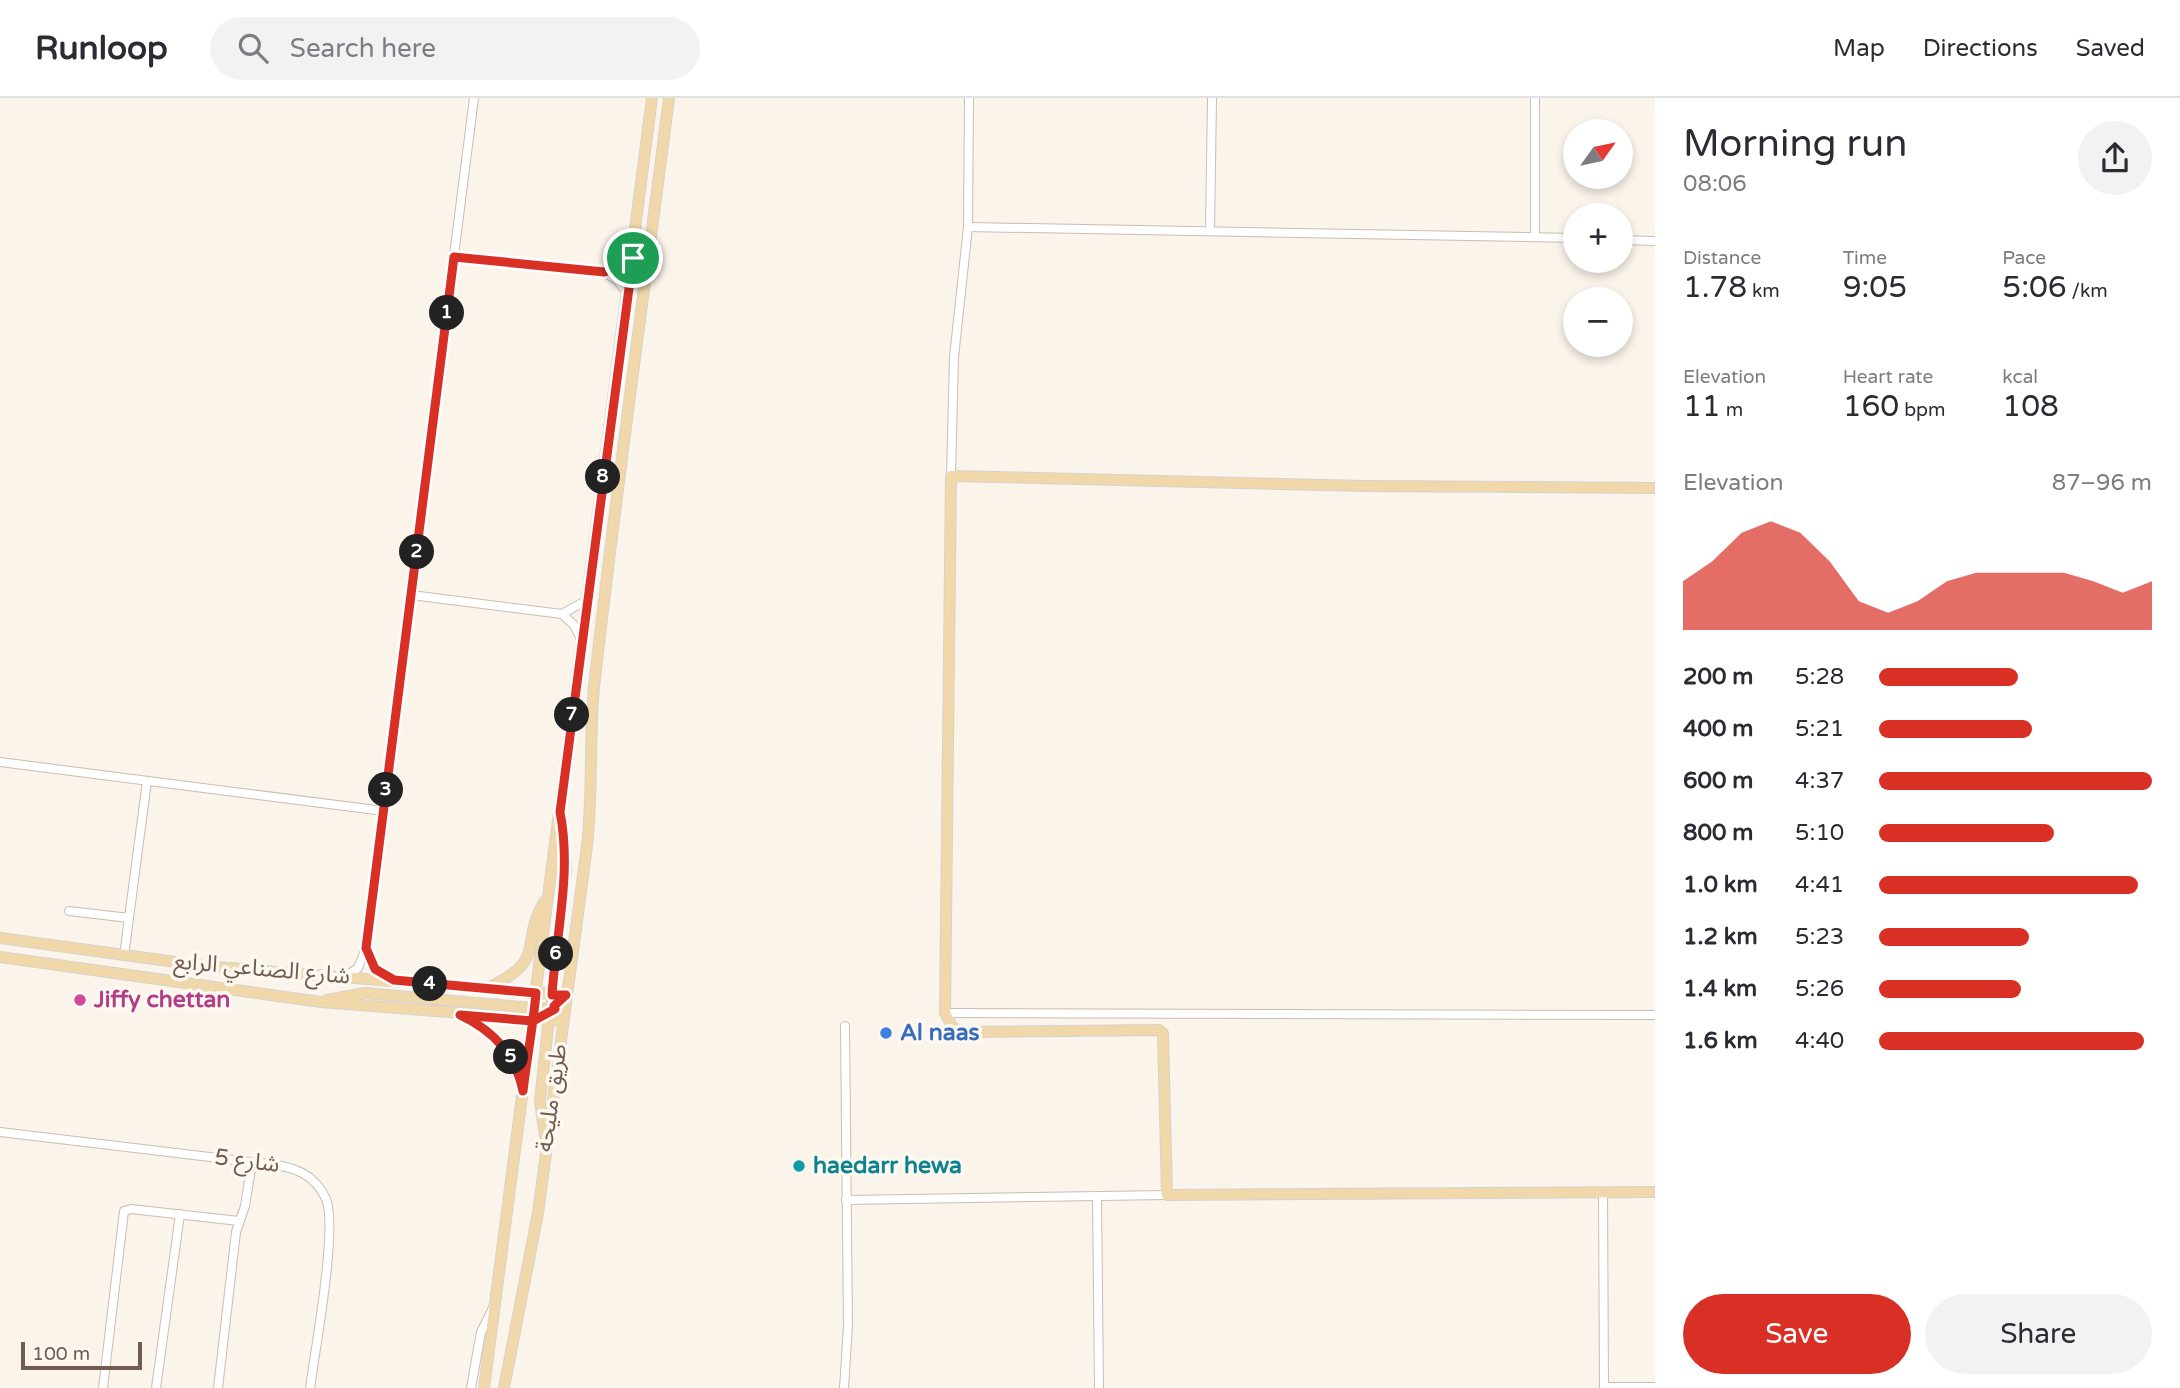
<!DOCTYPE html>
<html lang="en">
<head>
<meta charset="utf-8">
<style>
  body { margin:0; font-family:"Varela Round","Noto Sans Arabic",sans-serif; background:#f2f2f3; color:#2b2b33; height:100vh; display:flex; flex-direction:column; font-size:26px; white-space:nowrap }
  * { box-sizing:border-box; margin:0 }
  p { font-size:23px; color:#7c7c81 }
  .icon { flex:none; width:38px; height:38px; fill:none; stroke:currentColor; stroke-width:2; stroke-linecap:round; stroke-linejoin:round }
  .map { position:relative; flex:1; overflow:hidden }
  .details { display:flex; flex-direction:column; background:#fff; width:525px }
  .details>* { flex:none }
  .needle { width:46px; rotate:57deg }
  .tools { position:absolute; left:1563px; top:21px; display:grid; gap:14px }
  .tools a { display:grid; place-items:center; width:70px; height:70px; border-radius:50%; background:#fff; box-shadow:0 4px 10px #0003; font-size:35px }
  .scale { position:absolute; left:21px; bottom:18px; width:121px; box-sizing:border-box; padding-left:7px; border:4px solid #715d50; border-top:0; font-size:19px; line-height:24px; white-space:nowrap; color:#715d50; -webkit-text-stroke:5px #fdf8f0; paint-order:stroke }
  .pin { position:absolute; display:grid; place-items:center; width:60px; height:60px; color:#fff; margin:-30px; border:4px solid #fff; border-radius:50%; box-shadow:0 2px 7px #0007 }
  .km { position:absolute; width:35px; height:35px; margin:-18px; border-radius:50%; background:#222; color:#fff; font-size:19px; line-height:35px; text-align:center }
  .round { display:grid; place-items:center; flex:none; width:74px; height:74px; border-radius:37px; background:#f2f2f3 }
  .overview { display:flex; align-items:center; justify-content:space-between; height:119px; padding:0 28px }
  h1 { font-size:38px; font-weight:600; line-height:52px }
  .metrics { display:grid; grid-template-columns:repeat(3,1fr); gap:10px; height:119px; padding:7px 28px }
  .metrics div { display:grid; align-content:center }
  .metrics b { font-size:30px; font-weight:600 }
  .metrics small { font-size:19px; font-weight:400 }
  .metrics p { font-size:19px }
  .chart { height:196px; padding:14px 28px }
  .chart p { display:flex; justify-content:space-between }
  .chart svg { width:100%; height:126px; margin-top:7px; fill:#d93025; opacity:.7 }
  .primary-button { display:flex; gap:14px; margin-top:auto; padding:14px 28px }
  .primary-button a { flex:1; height:80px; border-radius:42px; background:#d93025; color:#fff; font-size:28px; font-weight:600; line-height:80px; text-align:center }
  .primary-button a+a { background:#f2f2f3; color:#2b2b33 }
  ul { padding:0 28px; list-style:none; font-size:23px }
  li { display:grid; grid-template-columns:112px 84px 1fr; align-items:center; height:52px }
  li i { height:18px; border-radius:9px; background:#d93025 }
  header { display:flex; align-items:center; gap:42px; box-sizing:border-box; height:98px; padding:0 35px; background:#fff; border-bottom:2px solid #e1e1e2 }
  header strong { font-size:33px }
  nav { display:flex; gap:38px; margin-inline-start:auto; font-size:24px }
  .search { width:490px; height:63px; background:#f2f2f3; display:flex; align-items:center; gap:18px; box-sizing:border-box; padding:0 24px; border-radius:38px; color:#7c7c81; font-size:26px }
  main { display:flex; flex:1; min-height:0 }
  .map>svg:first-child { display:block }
</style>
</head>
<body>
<header>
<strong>Runloop</strong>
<div class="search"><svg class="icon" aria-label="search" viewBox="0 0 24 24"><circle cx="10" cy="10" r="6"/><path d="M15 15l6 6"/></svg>Search here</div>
<nav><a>Map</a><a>Directions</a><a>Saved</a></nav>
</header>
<main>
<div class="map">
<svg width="1655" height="1290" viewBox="0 0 1655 1290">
  <rect width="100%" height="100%" fill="#faf4ea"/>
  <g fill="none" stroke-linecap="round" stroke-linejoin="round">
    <!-- minor casing -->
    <g stroke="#cbbdb1" stroke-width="10">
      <g id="minor">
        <polyline points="1535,0 1535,139"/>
        <polyline points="968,129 1575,140"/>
        <polyline points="1210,133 1212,0"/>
        <polyline points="1620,142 1655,143"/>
        <polyline points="454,159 604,174 620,170 632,161"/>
        <polyline points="604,174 618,183 627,195"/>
        <polyline points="951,378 954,259 968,129 969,0"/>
        <polyline points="411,497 562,516 587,502"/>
        <polyline points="562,516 574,527 581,541"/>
        <polyline points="0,664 384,713"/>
        <polyline points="69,813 129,820"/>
        <polyline points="367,853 375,871 392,881"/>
        <polyline points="124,858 147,683"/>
        <polyline points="346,878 358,870 366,850 474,0"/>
        <polyline points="945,915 1655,917"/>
        <path d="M0 1034 269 1066C294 1069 315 1076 326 1101 338 1130 315 1252 310 1290"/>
        <polyline points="1603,1094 1604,1290"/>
        <polyline points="1097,1098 1099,1290"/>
        <polyline points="846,1102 1167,1097"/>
        <polyline points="1604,1289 1655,1289"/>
        <polyline points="103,1290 124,1113 131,1111 239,1123"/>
        <polyline points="156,1290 180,1116"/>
        <polyline points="218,1290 236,1134 245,1108 252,1064"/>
        <polyline points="471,1290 481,1234 494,1208"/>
        <polyline points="844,1290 848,1228 845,928"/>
      </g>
    </g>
    <!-- major casing -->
    <g stroke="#d7d2ce" stroke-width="12">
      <g id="major">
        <polyline points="1655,390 1365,388 951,378 945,915 953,930 964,934 1159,932 1163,935 1167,1097 1655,1094"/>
        <polyline points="0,840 205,868 566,897"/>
        <polyline points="0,859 321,904 562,923"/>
        <path d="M488 890C549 861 519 846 544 804"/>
        <polyline points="327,902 365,895 543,911 559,906 566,897"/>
        <polyline points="552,902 566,771 562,723"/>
        <path d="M466 920C493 933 514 955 521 985"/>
        <polyline points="545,1038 540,1004 549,919"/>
        <polyline points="484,1290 652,0"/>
        <path d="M504 1290 538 1115 587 748C593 695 589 642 594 589 616 392 644 197 669 0"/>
      </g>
    </g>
    <!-- minor -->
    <use href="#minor" stroke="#fff" stroke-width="8"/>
    <!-- major -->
    <use href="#major" stroke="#f0d8ab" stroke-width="10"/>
  </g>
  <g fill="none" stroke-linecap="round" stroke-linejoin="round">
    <!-- route casing -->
    <g stroke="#fff" stroke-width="14">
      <path id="route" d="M633 160 620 170 604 174 454 159 366 850 375 871 394 882 536 895C533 928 527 960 523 993 515 956 494 933 460 917L533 923 555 911 554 908 566 897H552C556 835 572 775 560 714L633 160"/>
    </g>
    <!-- route -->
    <use href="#route" stroke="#d93025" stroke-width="9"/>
  </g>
  <!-- markers -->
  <circle fill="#d1479c" stroke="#fdf8f0" stroke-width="2.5" cx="80" cy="902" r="7"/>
  <circle fill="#3f7fe0" stroke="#fdf8f0" stroke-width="2.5" cx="886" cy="935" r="7"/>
  <circle fill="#0f9aa8" stroke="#fdf8f0" stroke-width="2.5" cx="799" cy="1068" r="7"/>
  <g text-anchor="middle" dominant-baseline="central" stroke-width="7" stroke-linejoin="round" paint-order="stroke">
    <!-- street labels -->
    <g font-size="23" fill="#715d50" stroke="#fdf8f0">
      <text transform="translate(262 871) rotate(5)">شارع الصناعي الرابع</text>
      <text transform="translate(552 1000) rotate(-82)">طريق مليحة</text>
      <text transform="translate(247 1063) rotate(7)">شارع 5</text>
    </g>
    <!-- hotel labels -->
    <g font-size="23" font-weight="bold" fill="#b23c85" stroke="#fdf8f0" text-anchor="start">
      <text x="94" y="902">Jiffy chettan</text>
    </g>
    <!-- shop labels -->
    <g font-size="23" font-weight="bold" fill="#366cbe" stroke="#fdf8f0" text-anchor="start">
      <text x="900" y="935">Al naas</text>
    </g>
    <!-- culture labels -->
    <g font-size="23" font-weight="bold" fill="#0d838f" stroke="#fdf8f0" text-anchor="start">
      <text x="813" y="1068">haedarr hewa</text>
    </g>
  </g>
</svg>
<div class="tools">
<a><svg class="needle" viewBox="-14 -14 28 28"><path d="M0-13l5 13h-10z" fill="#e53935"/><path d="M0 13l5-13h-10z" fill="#7c7c81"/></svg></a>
<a>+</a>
<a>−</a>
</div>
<div class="scale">100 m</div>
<div class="pin" style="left:633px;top:160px;background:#1e9e55"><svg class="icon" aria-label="arrive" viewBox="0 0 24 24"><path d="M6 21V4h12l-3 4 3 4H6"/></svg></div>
<b class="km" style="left:447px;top:215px">1</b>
<b class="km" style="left:417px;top:454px">2</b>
<b class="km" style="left:386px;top:692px">3</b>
<b class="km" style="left:430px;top:886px">4</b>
<b class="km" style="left:511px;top:959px">5</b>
<b class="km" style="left:556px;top:856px">6</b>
<b class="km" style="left:572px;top:617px">7</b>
<b class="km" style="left:603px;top:379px">8</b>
</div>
<section class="details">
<div class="overview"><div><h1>Morning run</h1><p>08:06</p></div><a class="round"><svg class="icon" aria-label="share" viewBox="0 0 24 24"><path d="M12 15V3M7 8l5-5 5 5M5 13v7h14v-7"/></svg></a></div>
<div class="metrics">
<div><p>Distance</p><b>1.78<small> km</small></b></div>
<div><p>Time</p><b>9:05</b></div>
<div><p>Pace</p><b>5:06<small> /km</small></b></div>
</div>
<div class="metrics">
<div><p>Elevation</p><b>11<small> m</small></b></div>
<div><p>Heart rate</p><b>160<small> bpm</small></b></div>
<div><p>kcal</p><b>108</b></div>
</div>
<div class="chart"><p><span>Elevation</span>87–96 m</p>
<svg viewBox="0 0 160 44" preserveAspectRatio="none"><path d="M0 44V27L10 20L20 10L30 6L40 10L50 20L60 34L70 38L80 34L90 27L100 24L110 24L120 24L130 24L140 27L150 31L160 27V44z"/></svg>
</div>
<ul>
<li><b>200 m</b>5:28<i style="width:51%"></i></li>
<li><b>400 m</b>5:21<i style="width:56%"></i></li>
<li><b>600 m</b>4:37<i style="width:100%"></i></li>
<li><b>800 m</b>5:10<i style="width:64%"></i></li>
<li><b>1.0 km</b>4:41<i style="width:95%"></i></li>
<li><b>1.2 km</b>5:23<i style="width:55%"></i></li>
<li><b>1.4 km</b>5:26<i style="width:52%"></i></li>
<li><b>1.6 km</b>4:40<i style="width:97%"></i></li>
</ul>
<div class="primary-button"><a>Save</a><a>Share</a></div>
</section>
</main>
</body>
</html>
